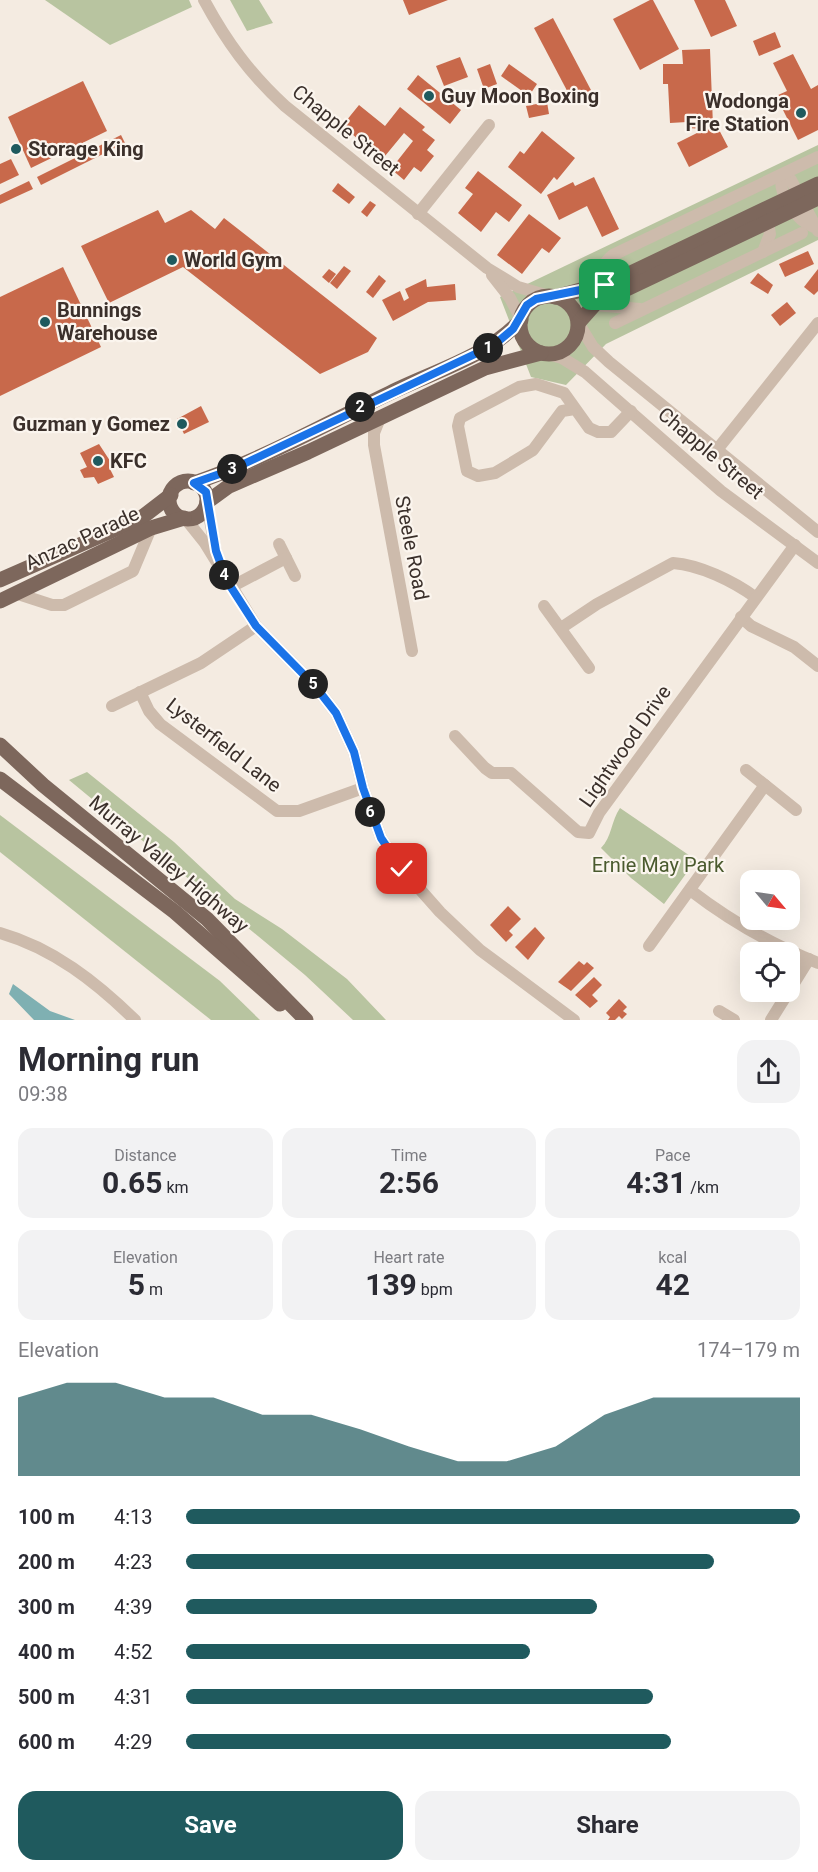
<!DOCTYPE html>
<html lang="en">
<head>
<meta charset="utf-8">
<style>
  body { margin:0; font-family:Roboto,sans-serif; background:#f2f2f3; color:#2b2b33; height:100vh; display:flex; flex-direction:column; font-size:22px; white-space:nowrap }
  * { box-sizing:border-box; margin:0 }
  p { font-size:20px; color:#7c7c81 }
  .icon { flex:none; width:33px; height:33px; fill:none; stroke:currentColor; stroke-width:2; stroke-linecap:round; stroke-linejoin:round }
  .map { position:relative; height:1020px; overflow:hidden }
  .sheet { display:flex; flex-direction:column; background:#fff; flex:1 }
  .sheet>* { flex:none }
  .needle { width:39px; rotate:119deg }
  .fabs { position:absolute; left:740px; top:870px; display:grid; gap:12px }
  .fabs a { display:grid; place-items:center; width:60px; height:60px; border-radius:12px; background:#fff; box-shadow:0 6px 24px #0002; font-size:30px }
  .pin { position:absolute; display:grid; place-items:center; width:51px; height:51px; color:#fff; margin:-26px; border-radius:12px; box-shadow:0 3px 9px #0006 }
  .km { position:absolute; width:30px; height:30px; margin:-15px; border-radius:50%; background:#222; color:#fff; font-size:16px; line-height:30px; text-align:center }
  .round { display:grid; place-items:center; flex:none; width:63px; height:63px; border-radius:18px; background:#f2f2f3 }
  .headline { display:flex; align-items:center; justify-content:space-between; height:102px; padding:0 18px }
  h1 { font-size:33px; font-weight:700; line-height:45px }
  .figures { display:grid; grid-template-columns:repeat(3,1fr); gap:9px; height:102px; padding:6px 18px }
  .figures div { display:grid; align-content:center; border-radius:15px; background:#f2f2f3; text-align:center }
  .figures b { font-size:30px; font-weight:700 }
  .figures small { font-size:16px; font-weight:400 }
  .figures p { font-size:16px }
  .chart { height:168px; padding:12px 18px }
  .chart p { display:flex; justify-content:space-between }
  .chart svg { width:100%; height:108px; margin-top:6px; fill:#1f5a5e; opacity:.7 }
  .action { display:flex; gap:12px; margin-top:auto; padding:12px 18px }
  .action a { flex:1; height:69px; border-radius:18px; background:#1f5a5e; color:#fff; font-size:24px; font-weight:700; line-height:69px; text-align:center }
  .action a+a { background:#f2f2f3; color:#2b2b33 }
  ul { padding:0 18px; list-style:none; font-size:20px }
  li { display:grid; grid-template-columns:96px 72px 1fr; align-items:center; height:45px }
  li i { height:15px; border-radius:8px; background:#1f5a5e }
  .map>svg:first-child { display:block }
</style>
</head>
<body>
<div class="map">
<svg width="818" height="1020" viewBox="0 0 818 1020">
  <rect width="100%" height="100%" fill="#f4ebe1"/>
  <!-- green -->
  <g fill="#b8c4a0">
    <polygon points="45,0 189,0 192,7 110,45"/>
    <polygon points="230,0 259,0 273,23 247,31"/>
    <polygon points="818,145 818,240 606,344 566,385 531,377 500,297"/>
    <polygon points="87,772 174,842 235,899 282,929 347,979 386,1020 353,1020 305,975 69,780"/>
    <path d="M620 808 696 860 664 904 631 878 601 848C612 837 611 821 620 808Z"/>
    <polygon points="0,815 220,981 260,1020 211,1020 0,852"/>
  </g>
  <!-- water -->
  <polygon fill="#7fb0b2" points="13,984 50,1011 75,1020 34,1020 9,994"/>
  <!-- building -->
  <g fill="#c8694b">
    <polygon points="403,0 448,0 409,15"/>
    <polygon points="650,0 653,0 679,49 640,70 613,19"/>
    <polygon points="694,0 725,0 737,26 711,37"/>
    <polygon points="553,18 592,92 573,102 534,28"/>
    <polygon points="775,32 781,47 759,56 753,41"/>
    <polygon points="710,49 713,126 716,124 728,147 689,167 677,143 705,129 687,128 687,122 670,123 668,84 663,84 663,64 683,64 682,50"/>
    <polygon points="793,54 811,89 818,85 818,130 798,140 776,96 787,91 773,63"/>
    <polygon points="460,57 468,77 444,86 436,66"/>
    <polygon points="490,64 497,84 484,89 477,69"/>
    <polygon points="509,64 537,84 529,96 501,76"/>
    <polygon points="418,75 461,110 450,124 407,89"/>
    <polygon points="83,81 107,131 31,168 8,117"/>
    <polygon points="547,102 549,114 529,118 526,106"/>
    <polygon points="359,105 385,126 400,107 425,127 422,130 435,140 427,150 434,156 421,172 414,167 404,180 391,169 413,141 404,133 385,156 370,144 368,147 342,126"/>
    <polygon points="542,131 575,158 557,180 554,177 541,194 508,167 520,151 524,154"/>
    <polygon points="121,135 125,143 41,185 37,177"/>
    <polygon points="11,159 19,175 0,184 0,164"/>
    <polygon points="478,171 522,205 509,222 496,212 481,232 458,213 473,194 465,188"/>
    <polygon points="594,177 619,229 602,237 587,206 559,220 547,195 573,182 575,186"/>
    <polygon points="29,181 33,189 0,204 0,195"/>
    <polygon points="338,183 355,197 349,204 332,191"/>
    <polygon points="370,201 376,205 367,217 361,212"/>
    <polygon points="158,210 165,223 191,210 215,229 224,218 377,338 368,352 320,374 183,267 109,303 81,246"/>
    <polygon points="529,214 561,238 549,253 542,248 522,274 497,255"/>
    <polygon points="808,251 814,264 785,277 779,264"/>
    <polygon points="344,266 351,271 337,289 330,283"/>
    <polygon points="63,267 101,347 0,396 0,297"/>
    <polygon points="329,269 336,274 329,283 322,277"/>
    <polygon points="818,269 818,291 814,295 804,287"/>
    <polygon points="758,273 773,285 768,294 750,283"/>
    <polygon points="379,275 386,281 373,298 366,292"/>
    <polygon points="426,279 427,287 455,284 456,300 428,302 393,321 382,300 400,291 404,301 409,298 405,289"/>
    <polygon points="787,302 796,313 780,326 771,315"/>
    <polygon points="201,406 209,422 184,434 177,419"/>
    <polygon points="99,444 114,467 110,469 114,477 98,484 94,477 84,478 80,470 87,467 80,453"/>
    <polygon points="508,906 521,919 509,931 513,935 506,942 490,925"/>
    <polygon points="535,927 545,938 528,960 515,947"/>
    <polygon points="579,961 584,965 587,962 594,968 571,991 558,982"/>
    <polygon points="594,977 602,985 592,995 598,1001 590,1008 575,995"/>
    <polygon points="619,999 627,1007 623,1011 627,1014 622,1019 619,1016 615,1020 608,1020 610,1017 606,1013"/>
  </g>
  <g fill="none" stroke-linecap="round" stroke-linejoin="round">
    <!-- minor -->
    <g stroke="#cdbbac" stroke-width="12">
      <path d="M204 0C226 41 250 74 285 106L487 268 518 287 549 296"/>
      <polyline points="418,214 489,125"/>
      <path d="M814 227C797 221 777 194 782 175L791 180 818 231"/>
      <polyline points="763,252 770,234 768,223"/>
      <polyline points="492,275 510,298 521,319"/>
      <path d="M590 289C600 278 601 264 613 255L818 157"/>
      <polyline points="595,305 640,309"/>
      <polyline points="615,323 802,233"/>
      <polyline points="579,324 593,347 609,362 818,532"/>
      <polyline points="548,354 562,358 585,372 721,491 818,563"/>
      <polyline points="575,409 562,411 533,450 495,473 478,476 467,471 458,426 460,418 519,387 536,384 564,393 589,428 598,432 611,432 631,411"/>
      <polyline points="380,418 374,433 374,445 412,651"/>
      <polyline points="716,451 818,323"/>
      <polyline points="207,504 217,557"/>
      <polyline points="185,518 205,543 256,626 315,686 336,713 354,752 363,788 381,838 402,869 440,912 480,950 574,1020"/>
      <polyline points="279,544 295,576"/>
      <polyline points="231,587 286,558"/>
      <polyline points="15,593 52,605 64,605 133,571 151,528"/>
      <polyline points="544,606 589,668"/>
      <polyline points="741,617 751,626 794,647 818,666"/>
      <path d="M561 628 597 604 673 563C700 565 733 581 755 597"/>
      <polyline points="140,692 149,711 160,724 277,811 299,811 363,788"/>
      <polyline points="112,706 201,663 256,626"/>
      <polyline points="455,736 485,768 492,773 511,773 570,825 578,832 589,833 599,813 795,545"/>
      <polyline points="746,770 796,810"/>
      <path d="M690 890C729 920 772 945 818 963"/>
      <path d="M0 933C53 948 96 982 135 1020"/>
      <polyline points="649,946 765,785"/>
      <polyline points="719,1011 734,1020"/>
      <polyline points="771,1020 809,959"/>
    </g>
    <!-- major -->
    <g stroke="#7d675c" stroke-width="15">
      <circle cx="549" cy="325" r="29"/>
      <polyline points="555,297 614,281 818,184"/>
      <polyline points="579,322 595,304 818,198"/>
      <circle cx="188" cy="500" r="19"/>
      <path d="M194 483C262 460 325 424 390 393 434 371 487 357 521 320"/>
      <polyline points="207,502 229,486 308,452 485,368 541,353"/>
      <polyline points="0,580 141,518 171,495"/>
      <polyline points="0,601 151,528 184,518"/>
      <polyline points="0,745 43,785 207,919 306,1020"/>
      <polyline points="0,779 175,912 280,1004"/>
    </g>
  </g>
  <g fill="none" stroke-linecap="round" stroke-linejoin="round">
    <!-- route casing -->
    <g stroke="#fff" stroke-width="12">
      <polyline id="route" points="402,869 381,838 363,788 354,752 336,713 315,686 256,626 227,581 216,551 206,492 194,483 231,470 494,345 513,329 527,305 536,299 605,285"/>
    </g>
    <!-- route -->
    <use href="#route" stroke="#1a73e8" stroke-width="8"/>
  </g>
  <!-- markers -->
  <g fill="#1f5a5e" stroke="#fbf5ee" stroke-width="2">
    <circle cx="429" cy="96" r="6"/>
    <circle cx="801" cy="113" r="6"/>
    <circle cx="16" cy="149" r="6"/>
    <circle cx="172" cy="260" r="6"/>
    <circle cx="45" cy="322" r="6"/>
    <circle cx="182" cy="424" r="6"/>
    <circle cx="98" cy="461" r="6"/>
  </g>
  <g text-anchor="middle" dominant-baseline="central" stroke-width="4.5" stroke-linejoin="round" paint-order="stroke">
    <!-- poi labels -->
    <g font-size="20" font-weight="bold" fill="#3b302b" stroke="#fbf5ee" text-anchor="start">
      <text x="441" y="96">Guy Moon Boxing</text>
      <text x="789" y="101" text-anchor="end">Wodonga<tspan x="789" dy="23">Fire Station</tspan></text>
      <text x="28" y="149">Storage King</text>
      <text x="184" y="260">World Gym</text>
      <text x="57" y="310">Bunnings<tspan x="57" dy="23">Warehouse</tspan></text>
      <text x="170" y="424" text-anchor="end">Guzman y Gomez</text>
      <text x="110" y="461">KFC</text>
    </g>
    <!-- street labels -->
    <g font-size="20" fill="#3b302b" stroke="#fbf5ee">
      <text transform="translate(346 130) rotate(39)">Chapple Street</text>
      <text transform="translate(711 453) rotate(40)">Chapple Street</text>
      <text transform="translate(82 538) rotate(-25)">Anzac Parade</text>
      <text transform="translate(412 548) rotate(79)">Steele Road</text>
      <text transform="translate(224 745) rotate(38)">Lysterfield Lane</text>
      <text transform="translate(625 746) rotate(-55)">Lightwood Drive</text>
      <text transform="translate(169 864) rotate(40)">Murray Valley Highway</text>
    </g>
    <!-- park labels -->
    <g font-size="20" fill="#4a5a2e" stroke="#fbf5ee">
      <text x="658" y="865">Ernie May Park</text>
    </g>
  </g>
</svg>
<div class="fabs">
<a><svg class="needle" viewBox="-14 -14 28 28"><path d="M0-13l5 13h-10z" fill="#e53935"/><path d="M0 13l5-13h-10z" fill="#7c7c81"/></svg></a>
<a><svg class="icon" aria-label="locate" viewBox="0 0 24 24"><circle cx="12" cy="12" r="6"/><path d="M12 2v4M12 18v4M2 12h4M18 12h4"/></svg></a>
</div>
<div class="pin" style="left:605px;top:285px;background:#1e9e55"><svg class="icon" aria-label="arrive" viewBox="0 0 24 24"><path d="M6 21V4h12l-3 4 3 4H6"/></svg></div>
<div class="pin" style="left:402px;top:869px;background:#d93025"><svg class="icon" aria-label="check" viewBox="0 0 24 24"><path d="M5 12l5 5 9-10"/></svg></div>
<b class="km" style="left:488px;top:348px">1</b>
<b class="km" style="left:360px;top:407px">2</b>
<b class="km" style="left:232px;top:469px">3</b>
<b class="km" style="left:224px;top:575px">4</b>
<b class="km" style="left:313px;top:684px">5</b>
<b class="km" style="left:370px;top:812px">6</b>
</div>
<section class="sheet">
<div class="headline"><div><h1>Morning run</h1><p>09:38</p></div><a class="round"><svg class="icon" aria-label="share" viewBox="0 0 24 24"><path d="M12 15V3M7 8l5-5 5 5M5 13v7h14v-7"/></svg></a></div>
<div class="figures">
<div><p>Distance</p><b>0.65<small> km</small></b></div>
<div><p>Time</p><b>2:56</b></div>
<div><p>Pace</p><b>4:31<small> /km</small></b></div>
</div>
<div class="figures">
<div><p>Elevation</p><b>5<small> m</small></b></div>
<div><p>Heart rate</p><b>139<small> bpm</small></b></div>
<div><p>kcal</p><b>42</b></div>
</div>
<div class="chart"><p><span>Elevation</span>174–179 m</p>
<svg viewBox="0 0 160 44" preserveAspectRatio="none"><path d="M0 44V12L10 6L20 6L30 12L40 12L50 19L60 19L70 25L80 32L90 38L100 38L110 32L120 19L130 12L140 12L150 12L160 12V44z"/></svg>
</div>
<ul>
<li><b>100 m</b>4:13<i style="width:100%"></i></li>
<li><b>200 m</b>4:23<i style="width:86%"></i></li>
<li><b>300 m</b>4:39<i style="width:67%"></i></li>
<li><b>400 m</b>4:52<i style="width:56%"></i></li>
<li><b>500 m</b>4:31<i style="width:76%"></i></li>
<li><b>600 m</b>4:29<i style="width:79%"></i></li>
</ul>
<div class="action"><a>Save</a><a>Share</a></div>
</section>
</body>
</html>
